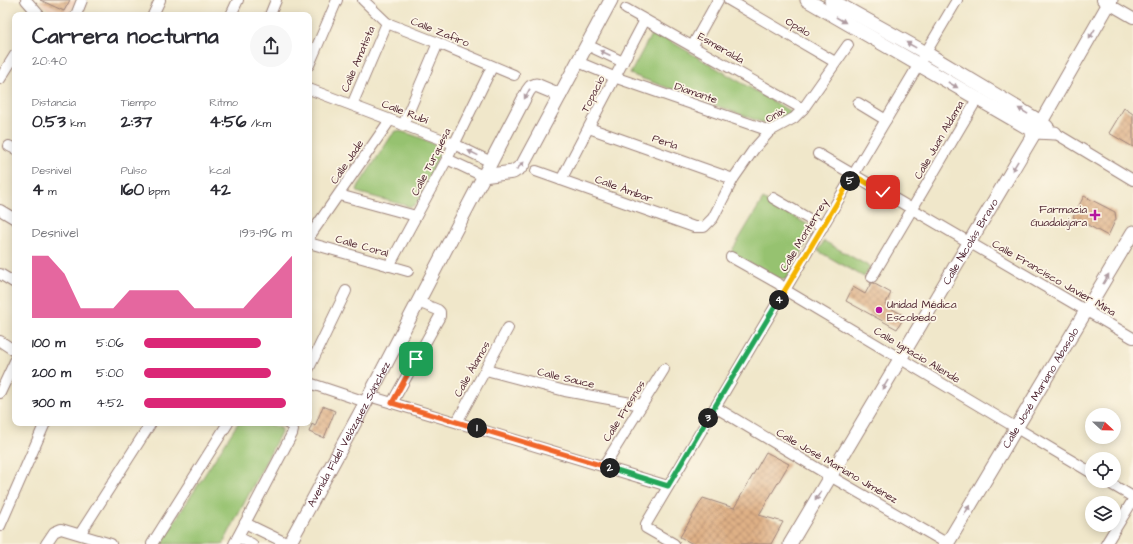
<!DOCTYPE html>
<html lang="es">
<head>
<meta charset="utf-8">
<style>
  body { margin:0; font-family:"Architects Daughter",sans-serif; background:#f7f7f7; color:#2b2b33; height:100vh; display:flex; flex-direction:column; font-size:15px; white-space:nowrap }
  * { box-sizing:border-box; margin:0 }
  p { font-size:13px; color:#7c7c81 }
  .icon { flex:none; width:22px; height:22px; fill:none; stroke:currentColor; stroke-width:2; stroke-linecap:round; stroke-linejoin:round }
  .map { position:relative; flex:1; overflow:hidden }
  .side { position:absolute; left:12px; top:12px; width:300px; height:414px; display:flex; flex-direction:column; background:#fff; border-radius:8px; box-shadow:0 2px 10px #0003 }
  .side>* { flex:none }
  .needle { width:26px; rotate:112deg }
  .controls { position:absolute; left:1085px; top:408px; display:grid; gap:8px }
  .controls a { display:grid; place-items:center; width:36px; height:36px; border-radius:50%; background:#fff; box-shadow:0 2px 10px #0003; font-size:20px }
  .pin { position:absolute; display:grid; place-items:center; width:34px; height:34px; color:#fff; margin:-17px; border-radius:8px; box-shadow:0 2px 6px #0006 }
  .km { position:absolute; width:20px; height:20px; margin:-10px; border-radius:50%; background:#222; color:#fff; font-size:11px; line-height:20px; text-align:center }
  .round { display:grid; place-items:center; flex:none; width:42px; height:42px; border-radius:21px; background:#f7f7f7 }
  .head { display:flex; align-items:center; justify-content:space-between; height:68px; padding:0 20px }
  h1 { font-size:22px; font-weight:700; line-height:30px }
  .metrics { display:grid; grid-template-columns:repeat(3,1fr); gap:6px; height:68px; padding:4px 20px }
  .metrics div { display:grid; align-content:center }
  .metrics b { font-size:17px; font-weight:700 }
  .metrics small { font-size:11px; font-weight:400 }
  .metrics p { font-size:11px }
  .chart { height:112px; padding:8px 20px }
  .chart p { display:flex; justify-content:space-between }
  .chart svg { width:100%; height:72px; margin-top:4px; fill:#db2777; opacity:.7 }
  ul { padding:0 20px; list-style:none; font-size:13px }
  li { display:grid; grid-template-columns:64px 48px 1fr; align-items:center; height:30px }
  li i { height:10px; border-radius:5px; background:#db2777 }
  .map>svg:first-child { display:block }
</style>
</head>
<body>
<div class="map">
<svg width="1133" height="544" viewBox="0 0 1133 544">
  <defs>
    <pattern id="building-cross-hatch" width="8" height="8" patternUnits="userSpaceOnUse"><rect width="8" height="8" fill="#dfb186"/><path d="M0 0l8 8M0 8l8-8" fill="none" stroke="#b78f6e"/></pattern>
  </defs>
  <rect width="100%" height="100%" fill="#fcf5e5"/>
  <filter id="ink" filterUnits="userSpaceOnUse"><feTurbulence type="fractalNoise" baseFrequency=".025" numOctaves="2"/><feDisplacementMap in="SourceGraphic" scale="8" xChannelSelector="R" yChannelSelector="G"/><feConvolveMatrix kernelMatrix="1 2 1 2 8 2 1 2 1" color-interpolation-filters="sRGB"/></filter>
  <filter id="wash" filterUnits="userSpaceOnUse"><feTurbulence type="fractalNoise" baseFrequency=".012" numOctaves="4" result="noise"/><feDisplacementMap in="SourceGraphic" scale="16" xChannelSelector="R" yChannelSelector="G"/><feGaussianBlur stdDeviation="0.9" result="paint"/><feColorMatrix in="noise" values="0 0 0 0 0 0 0 0 0 0 0 0 0 0 0 0 0 1.4 0 .05"/><feComposite in="paint" operator="in"/></filter>
  <g filter="url(#wash)">
    <rect width="100%" height="100%" fill="#f0e7ca"/>
    <!-- built -->
    <polygon fill="#f3d4bf" points="39,0 76,0 69,15 53,15"/>
    <!-- green -->
    <g fill="#96c270" stroke="#70704e">
      <polygon points="653,31 793,113 772,126 630,74"/>
      <path d="M396 131C405 131 437 143 441 150L419 200 416 204 411 207 360 193 357 190 359 185 392 135Z"/>
      <polygon points="763,199 810,226 812,233 787,279 779,280 731,252"/>
      <polygon points="824,241 870,267 864,277 818,251"/>
      <polygon points="238,423 265,423 280,428 281,432 223,544 160,544"/>
    </g>
    <g id="blocks">
      <!-- building -->
      <g fill="url(#building-cross-hatch)">
        <polygon points="40,0 70,0 64,11"/>
        <polygon points="1124,108 1133,114 1133,147 1109,133"/>
        <polygon points="1084,196 1115,212 1116,219 1108,236 1073,217"/>
        <polygon points="871,283 873,283 891,293 885,305 905,316 897,329 846,301 853,287 865,294"/>
        <polygon points="323,406 335,411 324,438 309,432 312,424 315,426"/>
        <polygon points="766,452 789,464 759,515 783,522 771,544 693,544 680,537 703,498 734,508"/>
      </g>
    </g>
  </g>
  <g filter="url(#ink)">
    <use href="#blocks" fill-opacity="0" stroke="#9d837a" stroke-width="1"/>
    <g fill="none" stroke-linecap="round" stroke-linejoin="round">
      <!-- minor casing -->
      <g stroke="#9d837a" stroke-width="12">
        <g id="minor">
          <polyline points="26,0 39,15"/>
          <polyline points="363,0 387,23 438,43 514,75"/>
          <polyline points="729,0 835,62"/>
          <polyline points="1102,0 1133,18"/>
          <polyline points="626,9 803,109"/>
          <polyline points="76,15 82,0"/>
          <polyline points="153,15 160,0"/>
          <polyline points="231,15 238,0"/>
          <polyline points="270,15 276,0"/>
          <polyline points="587,45 623,62"/>
          <polyline points="693,45 718,0"/>
          <polyline points="578,62 614,77 770,131"/>
          <polyline points="309,65 337,0"/>
          <polyline points="0,79 15,55"/>
          <polyline points="309,89 454,144 491,162"/>
          <polyline points="858,103 886,120"/>
          <polyline points="352,105 387,23"/>
          <polyline points="403,125 438,43"/>
          <polyline points="589,128 733,179"/>
          <polyline points="1055,133 1133,180"/>
          <polyline points="9,146 15,149"/>
          <polyline points="818,154 1133,338"/>
          <polyline points="447,159 483,176"/>
          <polyline points="536,171 694,227 704,227 713,218 733,179 754,149 770,131 794,118 803,109 848,45"/>
          <polyline points="561,180 645,20"/>
          <polyline points="339,195 416,216"/>
          <polyline points="773,198 823,227"/>
          <polyline points="0,210 15,219"/>
          <polyline points="309,237 390,120"/>
          <polyline points="309,243 408,271"/>
          <polyline points="731,257 779,284 785,290 1092,473"/>
          <polyline points="389,266 447,159 492,67"/>
          <polyline points="0,274 15,283"/>
          <polyline points="872,277 977,99"/>
          <polyline points="0,341 15,351"/>
          <polyline points="309,368 346,291"/>
          <polyline points="486,370 565,391 642,405"/>
          <polyline points="309,383 366,402"/>
          <polyline points="0,393 15,361"/>
          <polyline points="369,396 668,486"/>
          <polyline points="392,403 440,316 440,312 438,310 418,302"/>
          <polyline points="715,407 830,476 948,544"/>
          <polyline points="457,422 508,328"/>
          <polyline points="604,466 664,369"/>
          <polyline points="1106,481 1133,497"/>
          <polyline points="245,523 288,544"/>
          <polyline points="0,526 45,423"/>
          <polyline points="80,534 151,423"/>
          <polyline points="238,537 252,544"/>
          <polyline points="46,544 54,532 61,529 111,544"/>
          <polyline points="152,544 228,423"/>
          <polyline points="234,544 292,434 293,430 292,426 287,423"/>
          <polyline points="674,544 646,528 646,524 957,0"/>
          <polyline points="1106,544 1133,500"/>
        </g>
      </g>
      <!-- tertiary casing -->
      <g stroke="#9d837a" stroke-width="15">
        <g id="tertiary">
          <polyline points="807,0 1035,132 1055,133"/>
          <polyline points="831,0 926,53 1041,122 1047,127"/>
          <polyline points="483,176 513,172 522,166 611,0"/>
          <path id="s1" d="M289 544 366 402 528 91 531 87 536 85 560 95"/>
          <path id="s2" d="M790 544 1041 122 1111 0"/>
          <path id="s3" d="M947 544 1133 232"/>
        </g>
      </g>
      <!-- minor -->
      <use href="#minor" stroke="#fff" stroke-width="10"/>
      <!-- tertiary -->
      <use href="#tertiary" stroke="#fff" stroke-width="13"/>
    </g>
    <!-- one-way arrows -->
    <defs><path id="oneway-solid" d="M-6-.8H1V-3.2L6.5 0L1 3.2V.8H-6Z"/></defs>
    <g fill="#ae9aa0">
      <use href="#oneway-solid" transform="translate(841 20) rotate(30)"/>
      <use href="#oneway-solid" transform="translate(1092 34) rotate(120)"/>
      <use href="#oneway-solid" transform="translate(911 45) rotate(-151)"/>
      <use href="#oneway-solid" transform="translate(605 53) rotate(-156)"/>
      <use href="#oneway-solid" transform="translate(953 85) rotate(30)"/>
      <use href="#oneway-solid" transform="translate(527 94) rotate(119)"/>
      <use href="#oneway-solid" transform="translate(1023 111) rotate(-149)"/>
      <use href="#oneway-solid" transform="translate(473 153) rotate(-154)"/>
      <use href="#oneway-solid" transform="translate(520 166) rotate(-45)"/>
      <use href="#oneway-solid" transform="translate(1015 166) rotate(121)"/>
      <use href="#oneway-solid" transform="translate(1106 279) rotate(-60)"/>
      <use href="#oneway-solid" transform="translate(885 385) rotate(121)"/>
      <use href="#oneway-solid" transform="translate(818 496) rotate(121)"/>
      <use href="#oneway-solid" transform="translate(967 510) rotate(-59)"/>
    </g>
  </g>
  <g fill="none" stroke-linecap="round" stroke-linejoin="round" filter="url(#ink)">
    <!-- split-1 casing -->
    <g stroke="#fff" stroke-width="8">
      <polyline id="split-1" points="416,359 392,403 477,428"/>
    </g>
    <!-- split-2 casing -->
    <g stroke="#fff" stroke-width="8">
      <polyline id="split-2" points="477,428 610,468"/>
    </g>
    <!-- split-3 casing -->
    <g stroke="#fff" stroke-width="8">
      <polyline id="split-3" points="610,468 668,486 708,418"/>
    </g>
    <!-- split-4 casing -->
    <g stroke="#fff" stroke-width="8">
      <polyline id="split-4" points="708,418 779,300"/>
    </g>
    <!-- split-5 casing -->
    <g stroke="#fff" stroke-width="8">
      <polyline id="split-5" points="779,300 850,181"/>
    </g>
    <!-- split-6 casing -->
    <g stroke="#fff" stroke-width="8">
      <polyline id="split-6" points="850,181 853,175 883,192"/>
    </g>
    <!-- split-1 -->
    <use href="#split-1" stroke="#f0652b" stroke-width="5"/>
    <!-- split-2 -->
    <use href="#split-2" stroke="#f0652b" stroke-width="5"/>
    <!-- split-3 -->
    <use href="#split-3" stroke="#22a559" stroke-width="5"/>
    <!-- split-4 -->
    <use href="#split-4" stroke="#22a559" stroke-width="5"/>
    <!-- split-5 -->
    <use href="#split-5" stroke="#f5b400" stroke-width="5"/>
    <!-- split-6 -->
    <use href="#split-6" stroke="#f5b400" stroke-width="5"/>
  </g>
  <!-- markers -->
  <g fill="#b5179e" stroke="#fcf5e5" stroke-width="1.5">
    <path d="M1093 209h4v4h4v4h-4v4h-4v-4h-4v-4h4z"/>
    <circle cx="879" cy="310" r="4"/>
  </g>
  <g text-anchor="middle" dominant-baseline="central" stroke-width="3.5" stroke-linejoin="round" paint-order="stroke">
    <!-- street labels -->
    <g font-size="11" fill="#4a1f2b" stroke="#fcf5e5">
      <text transform="translate(798 27) rotate(30)">Opalo</text>
      <text transform="translate(440 32) rotate(22)">Calle Zafiro</text>
      <text transform="translate(721 48) rotate(30)">Esmeralda</text>
      <text transform="translate(358 59) rotate(-67)">Calle Amatista</text>
      <text transform="translate(696 93) rotate(19)">Diamante</text>
      <text transform="translate(593 94) rotate(-63)">Topacio</text>
      <text transform="translate(405 112) rotate(21)">Calle Rubí</text>
      <text transform="translate(775 115) rotate(-31)">Onix</text>
      <text transform="translate(939 140) rotate(-60)">Calle Juan Aldama</text>
      <text transform="translate(665 142) rotate(19)">Perla</text>
      <text transform="translate(347 162) rotate(-56)">Calle Jade</text>
      <text transform="translate(431 162) rotate(-63)">Calle Turquesa</text>
      <text transform="translate(624 189) rotate(20)">Calle Ámbar</text>
      <text transform="translate(804 235) rotate(-59)">Calle Monterrey</text>
      <text stroke="none"><textPath href="#s2" startOffset="352">Calle Nicolás Bravo</textPath></text>
      <text transform="translate(362 246) rotate(16)">Calle Coral</text>
      <text transform="translate(1054 278) rotate(30)">Calle Francisco Javier Mina</text>
      <text transform="translate(917 355) rotate(31)">Calle Ignacio Allende</text>
      <text transform="translate(472 369) rotate(-61)">Calle Álamos</text>
      <text transform="translate(566 378) rotate(13)">Calle Sauce</text>
      <text stroke="none"><textPath href="#s3" startOffset="182">Calle José Mariano Abasolo</textPath></text>
      <text transform="translate(624 411) rotate(-58)">Calle Fresnos</text>
      <text stroke="none"><textPath href="#s1" startOffset="125">Avenida Fidel Velázquez Sánchez</textPath></text>
      <text transform="translate(837 466) rotate(30)">Calle José Mariano Jiménez</text>
    </g>
    <!-- poi labels -->
    <g font-size="11" fill="#4a1f2b" stroke="#fcf5e5" text-anchor="end">
      <text x="1087" y="209">Farmacia<tspan x="1087" dy="13">Guadalajara</tspan></text>
      <text x="887" y="304" text-anchor="start">Unidad Médica<tspan x="887" dy="13">Escobedo</tspan></text>
    </g>
  </g>
</svg>
<div class="controls">
<a><svg class="needle" viewBox="-14 -14 28 28"><path d="M0-13l5 13h-10z" fill="#e53935"/><path d="M0 13l5-13h-10z" fill="#7c7c81"/></svg></a>
<a><svg class="icon" aria-label="locate" viewBox="0 0 24 24"><circle cx="12" cy="12" r="6"/><path d="M12 2v4M12 18v4M2 12h4M18 12h4"/></svg></a>
<a><svg class="icon" aria-label="layers" viewBox="0 0 24 24"><path d="M12 4l9 5-9 5-9-5zM3 14l9 5 9-5"/></svg></a>
</div>
<div class="pin" style="left:416px;top:359px;background:#1e9e55"><svg class="icon" aria-label="arrive" viewBox="0 0 24 24"><path d="M6 21V4h12l-3 4 3 4H6"/></svg></div>
<div class="pin" style="left:883px;top:192px;background:#d93025"><svg class="icon" aria-label="check" viewBox="0 0 24 24"><path d="M5 12l5 5 9-10"/></svg></div>
<b class="km" style="left:477px;top:428px">1</b>
<b class="km" style="left:610px;top:468px">2</b>
<b class="km" style="left:708px;top:418px">3</b>
<b class="km" style="left:779px;top:300px">4</b>
<b class="km" style="left:850px;top:181px">5</b>
<section class="side">
<div class="head"><div><h1>Carrera nocturna</h1><p>20:40</p></div><a class="round"><svg class="icon" aria-label="share" viewBox="0 0 24 24"><path d="M12 15V3M7 8l5-5 5 5M5 13v7h14v-7"/></svg></a></div>
<div class="metrics">
<div><p>Distancia</p><b>0.53<small> km</small></b></div>
<div><p>Tiempo</p><b>2:37</b></div>
<div><p>Ritmo</p><b>4:56<small> /km</small></b></div>
</div>
<div class="metrics">
<div><p>Desnivel</p><b>4<small> m</small></b></div>
<div><p>Pulso</p><b>160<small> bpm</small></b></div>
<div><p>kcal</p><b>42</b></div>
</div>
<div class="chart"><p><span>Desnivel</span>193–196 m</p>
<svg viewBox="0 0 160 44" preserveAspectRatio="none"><path d="M0 44V6L10 6L20 17L30 38L40 38L50 38L60 27L70 27L80 27L90 27L100 38L110 38L120 38L130 38L140 27L150 17L160 6V44z"/></svg>
</div>
<ul>
<li><b>100 m</b>5:06<i style="width:79%"></i></li>
<li><b>200 m</b>5:00<i style="width:86%"></i></li>
<li><b>300 m</b>4:52<i style="width:96%"></i></li>
</ul>
</section>
</div>
</body>
</html>
